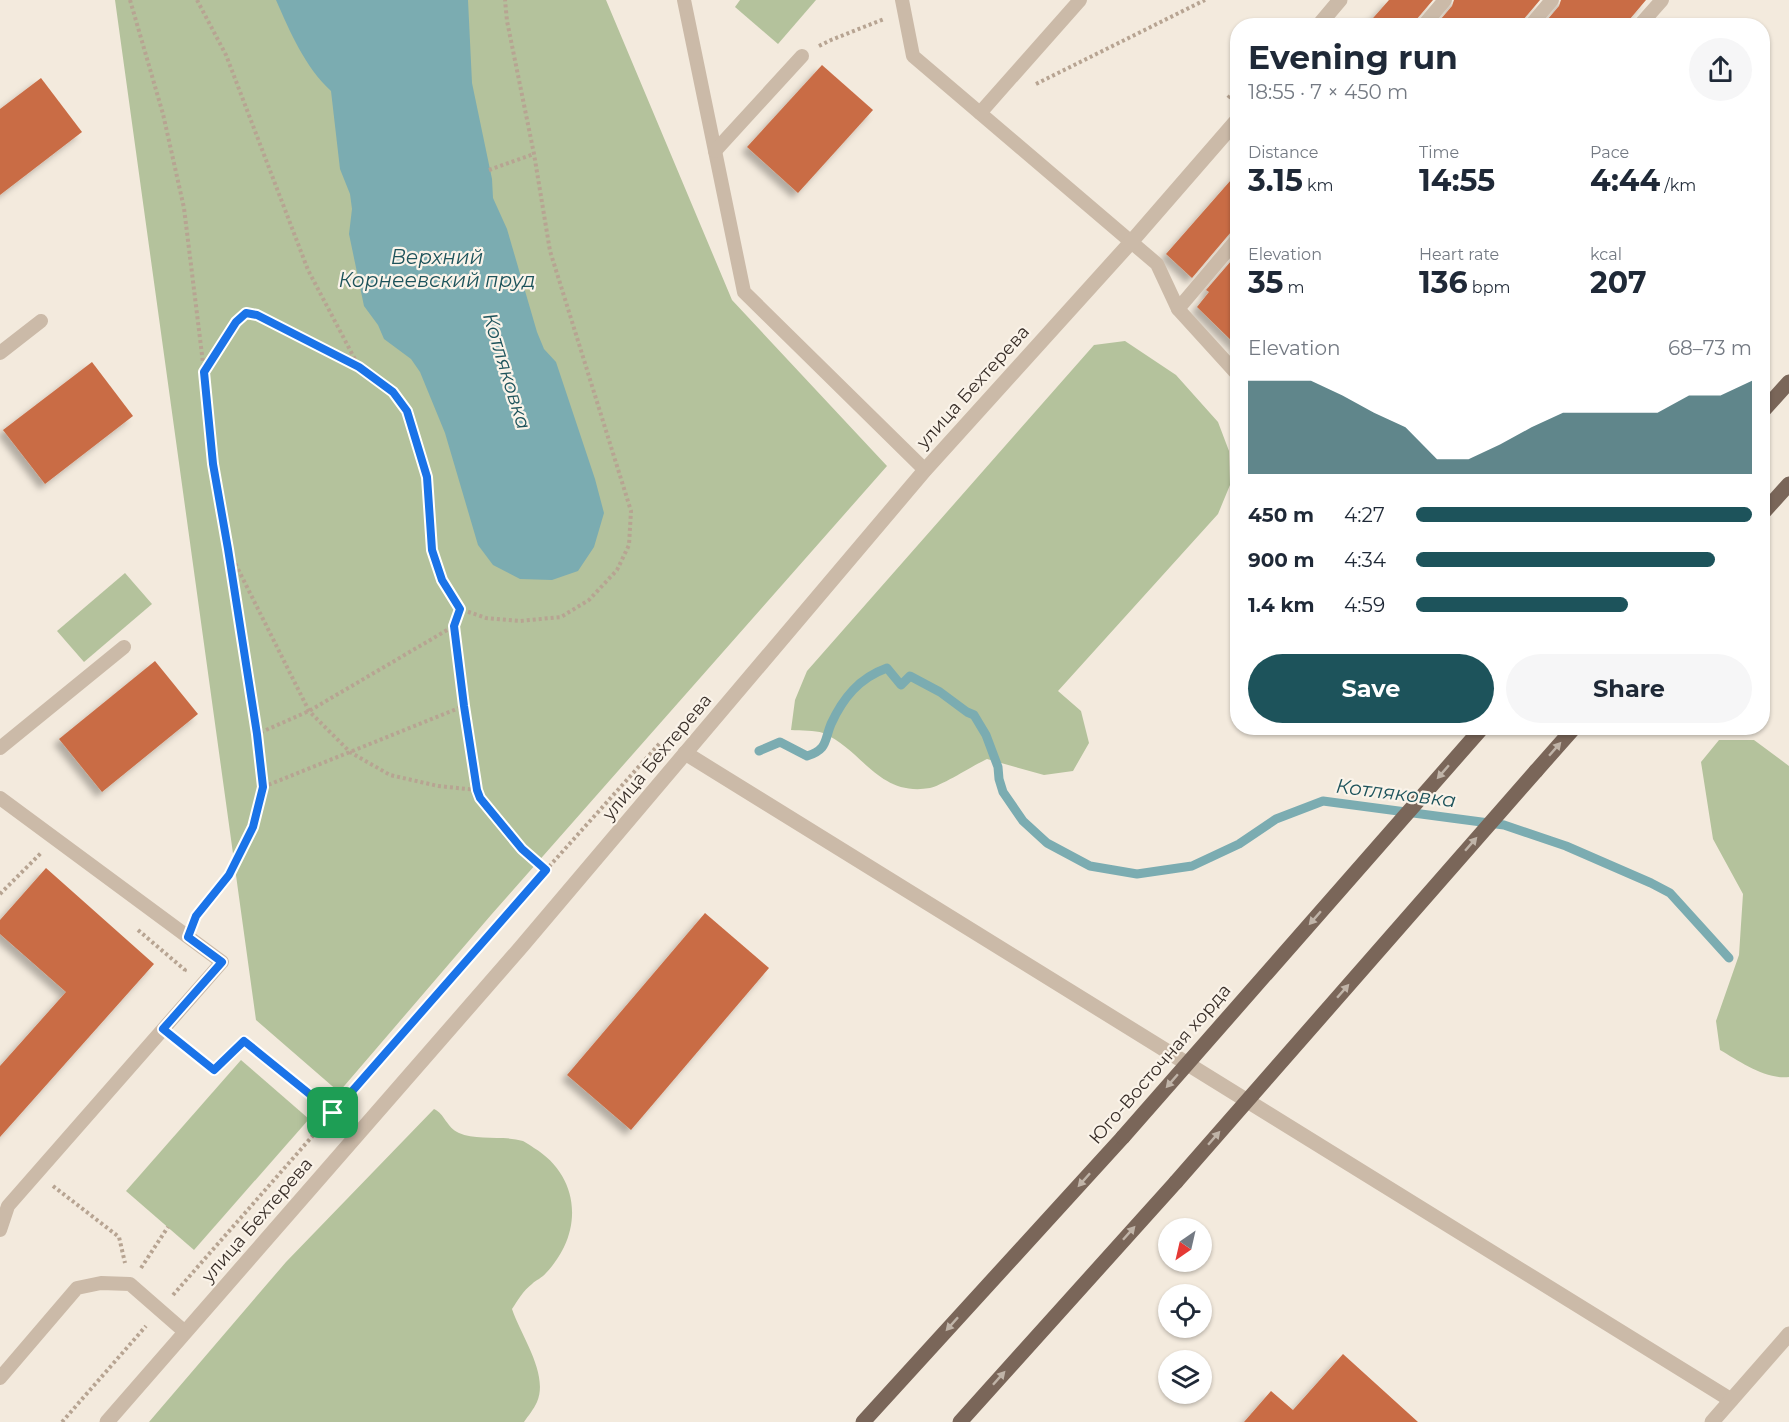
<!DOCTYPE html>
<html lang="en">
<head>
<meta charset="utf-8">
<style>
  body { margin:0; font-family:Montserrat,sans-serif; background:#f6f6f7; color:#1f2937; height:100vh; display:flex; flex-direction:column; font-size:22px; white-space:nowrap }
  * { box-sizing:border-box; margin:0 }
  p { font-size:20px; color:#747a83 }
  .icon { flex:none; width:33px; height:33px; fill:none; stroke:currentColor; stroke-width:2; stroke-linecap:round; stroke-linejoin:round }
  .map { position:relative; flex:1; overflow:hidden }
  .panel { position:absolute; left:1230px; top:18px; width:540px; height:717px; display:flex; flex-direction:column; background:#fff; border-radius:24px; box-shadow:0 2px 4px #0004 }
  .panel>* { flex:none }
  .needle { width:39px; rotate:214deg }
  .controls { position:absolute; left:1158px; top:1218px; display:grid; gap:12px }
  .controls a { display:grid; place-items:center; width:54px; height:54px; border-radius:50%; background:#fff; box-shadow:0 2px 4px #0004; font-size:30px }
  .pin { position:absolute; display:grid; place-items:center; width:51px; height:51px; color:#fff; margin:-26px; border-radius:12px; box-shadow:0 3px 9px #0006 }
  .round { display:grid; place-items:center; flex:none; width:63px; height:63px; border-radius:32px; background:#f6f6f7 }
  .head { display:flex; align-items:center; justify-content:space-between; height:102px; padding:0 18px }
  h1 { font-size:33px; font-weight:700; line-height:45px }
  .stats { display:grid; grid-template-columns:repeat(3,1fr); gap:9px; height:102px; padding:6px 18px }
  .stats div { display:grid; align-content:center }
  .stats b { font-size:30px; font-weight:700 }
  .stats small { font-size:16px; font-weight:400 }
  .stats p { font-size:16px }
  .chart { height:168px; padding:12px 18px }
  .chart p { display:flex; justify-content:space-between }
  .chart svg { width:100%; height:108px; margin-top:6px; fill:#1d535b; opacity:.7 }
  .cta { display:flex; gap:12px; margin-top:auto; padding:12px 18px }
  .cta a { flex:1; height:69px; border-radius:36px; background:#1d535b; color:#fff; font-size:24px; font-weight:700; line-height:69px; text-align:center }
  .cta a+a { background:#f6f6f7; color:#1f2937 }
  ul { padding:0 18px; list-style:none; font-size:20px }
  li { display:grid; grid-template-columns:96px 72px 1fr; align-items:center; height:45px }
  li i { height:15px; border-radius:8px; background:#1d535b }
  .map>svg:first-child { display:block }
</style>
</head>
<body>
<div class="map">
<svg width="1789" height="1422" viewBox="0 0 1789 1422">
  <defs>
    <filter id="shadow"><feDropShadow dx="-5.5" dy="5.5" stdDeviation="3" flood-color="#0004"/></filter>
  </defs>
  <rect width="100%" height="100%" fill="#f3eadd"/>
  <!-- green -->
  <g fill="#b4c29c">
    <polygon points="115,0 606,0 732,300 887,466 491,915 339,1092 256,1020"/>
    <polygon points="740,0 816,0 778,44 735,7"/>
    <path d="M1125 341 1176 375 1218 422 1229 451 1230 485 1218 514 1058 691 1081 711 1089 743 1073 771 1044 775 987 759C974 765 941 786 930 788 878 797 863 750 823 733 815 730 801 731 791 730L795 700 807 671 1094 345Z"/>
    <polygon points="125,573 152,604 84,662 57,631"/>
    <path d="M1719 740H1754L1789 766V1077C1766 1080 1739 1061 1720 1050L1716 1021 1739 955 1743 894 1713 839 1701 762Z"/>
    <polygon points="241,1060 309,1119 194,1250 126,1191"/>
    <path d="M434 1109C445 1114 446 1127 459 1133 476 1141 504 1135 523 1141 527 1143 531 1146 534 1148 569 1169 582 1209 564 1247 560 1255 553 1266 546 1273 542 1278 536 1280 532 1284 523 1291 518 1300 512 1309 521 1336 549 1374 537 1402 534 1409 528 1416 524 1422H149L286 1262Z"/>
  </g>
  <!-- water -->
  <path fill="#7bacb1" d="M276 0H468L472 83 492 179 493 198 507 229 537 332 544 349 556 362 595 479 604 513 594 547 578 571 552 580 520 579 493 565 478 545 445 433 420 372 411 359 384 339 378 325 364 306 349 234 352 209 350 194 340 169 331 91C305 67 290 32 276 0Z"/>
  <g fill="none" stroke-linecap="round" stroke-linejoin="round">
    <!-- stream -->
    <path stroke="#7bacb1" stroke-width="9" d="M759 751 780 742 807 756C828 749 824 741 831 724 843 698 859 678 887 668L901 685 910 676 940 692 967 712 974 715 986 735 998 767 999 779 1003 792 1023 821 1047 843 1090 866 1137 874 1192 866 1239 844 1276 819 1323 801 1504 825 1566 846 1651 883 1670 893 1729 958"/>
  </g>
  <!-- building -->
  <g fill="#c96c45" filter="url(#shadow)">
    <polygon points="1389,0 1433,0 1416,20 1414,26 1366,26"/>
    <polygon points="1454,0 1540,0 1523,20 1521,26 1435,26 1452,6"/>
    <polygon points="1561,0 1646,0 1624,26 1542,26 1559,6"/>
    <polygon points="822,65 873,110 798,193 747,147"/>
    <polygon points="41,78 82,132 0,195 0,109"/>
    <polygon points="1238,172 1238,229 1231,232 1192,278 1166,254"/>
    <polygon points="1238,253 1238,347 1197,307 1209,292 1206,290"/>
    <polygon points="92,362 133,416 45,484 3,430"/>
    <polygon points="155,661 198,714 102,792 59,739"/>
    <polygon points="46,868 154,964 0,1137 0,1066 66,992 0,934 0,920"/>
    <polygon points="705,913 769,968 631,1130 567,1075"/>
    <polygon points="1343,1354 1418,1422 1244,1422 1271,1391 1293,1410"/>
  </g>
  <g fill="none" stroke-linecap="round" stroke-linejoin="round">
    <!-- path -->
    <g stroke="#b7a492" stroke-width="4" stroke-dasharray="3 3" stroke-linecap="butt">
      <polyline points="130,0 163,114 184,208 204,371"/>
      <polyline points="197,0 226,55 308,270 359,367 393,392 407,411 427,477 432,550 442,580 460,609 486,618 520,621 561,617 589,600 617,570 629,545 631,511 550,251 534,154 507,21 505,0"/>
      <polyline points="819,46 831,40 884,19"/>
      <polyline points="1036,84 1205,0"/>
      <polyline points="1228,98 1238,87"/>
      <polyline points="489,170 534,154"/>
      <polyline points="230,553 309,711 350,752 390,775 438,786 477,790"/>
      <polyline points="460,609 454,626 464,706 477,790 480,798 522,849 546,870"/>
      <polyline points="257,734 228,549 213,464 204,372 236,322 246,313 257,315 358,366"/>
      <polyline points="263,787 464,706"/>
      <polyline points="0,894 41,853"/>
      <polyline points="196,915 229,875 253,827 263,787 257,734 309,711 454,626"/>
      <polyline points="138,930 185,970 183,973"/>
      <polyline points="180,1042 214,1070 244,1041 333,1113"/>
      <polyline points="53,1186 119,1237 125,1263"/>
      <polyline points="141,1268 168,1227"/>
      <polyline points="173,1295 546,870 660,743"/>
      <polyline points="62,1422 146,1326"/>
    </g>
    <!-- lane -->
    <g stroke="#cbbaa8" stroke-width="14">
      <polyline points="684,0 744,292 925,470"/>
      <polyline points="902,0 913,56 1157,264 1178,309 1238,375"/>
      <polyline points="1423,26 1445,0"/>
      <polyline points="1530,26 1552,0"/>
      <polyline points="1639,26 1662,0"/>
      <polyline points="980,113 1080,0"/>
      <polyline points="715,151 802,56"/>
      <polyline points="1178,309 1238,238"/>
      <polyline points="0,353 41,321"/>
      <polyline points="0,748 124,647"/>
      <polyline points="0,798 222,962 8,1206 0,1230"/>
      <polyline points="0,1378 77,1288 101,1283 130,1284 185,1332"/>
    </g>
    <!-- street -->
    <g stroke="#cbbaa8" stroke-width="15">
      <polyline points="1318,26 1340,0"/>
      <polyline points="685,753 1731,1400"/>
      <polyline points="107,1422 522,946 925,470 1132,241 1238,119"/>
      <polyline points="1712,1422 1789,1334"/>
    </g>
    <!-- primary -->
    <g stroke="#7a6659" stroke-width="15">
      <polyline points="1762,412 1789,382"/>
      <polyline points="1762,514 1789,484"/>
      <polyline points="1536,771 1574,728"/>
      <polyline points="863,1422 1123,1137"/>
      <polyline points="960,1422 1176,1182"/>
    </g>
    <!-- primary-bridge -->
    <g stroke="#7a6659" stroke-width="15">
      <polyline points="1123,1137 1482,728"/>
      <polyline points="1176,1182 1536,771"/>
    </g>
  </g>
  <!-- one-way arrows -->
  <defs><path id="oneway-solid" d="M-6-.8H1V-3.2L6.5 0L1 3.2V.8H-6Z" transform="scale(1.5)"/></defs>
  <g fill="#c0b4a8">
    <use href="#oneway-solid" transform="translate(1555 749) rotate(-49)"/>
    <use href="#oneway-solid" transform="translate(1443 772) rotate(131)"/>
    <use href="#oneway-solid" transform="translate(1471 844) rotate(-49)"/>
    <use href="#oneway-solid" transform="translate(1315 918) rotate(131)"/>
    <use href="#oneway-solid" transform="translate(1343 991) rotate(-49)"/>
    <use href="#oneway-solid" transform="translate(1172 1081) rotate(131)"/>
    <use href="#oneway-solid" transform="translate(1214 1138) rotate(-49)"/>
    <use href="#oneway-solid" transform="translate(1084 1180) rotate(132)"/>
    <use href="#oneway-solid" transform="translate(1129 1233) rotate(-48)"/>
    <use href="#oneway-solid" transform="translate(952 1324) rotate(132)"/>
    <use href="#oneway-solid" transform="translate(999 1378) rotate(-48)"/>
  </g>
  <g fill="none" stroke-linecap="round" stroke-linejoin="round">
    <!-- route casing -->
    <g stroke="#fff" stroke-width="12">
      <polygon id="route" points="246,313 257,315 359,367 393,392 407,411 427,477 432,550 442,580 460,609 454,626 464,706 477,790 480,798 522,849 546,870 333,1113 244,1041 214,1070 163,1029 222,962 188,937 196,916 229,875 253,827 263,787 257,734 228,549 213,464 204,372 236,322"/>
    </g>
    <!-- route -->
    <use href="#route" stroke="#1a73e8" stroke-width="8"/>
  </g>
  <g text-anchor="middle" dominant-baseline="central" stroke-width="4.5" stroke-linejoin="round" paint-order="stroke">
    <!-- street labels -->
    <g font-size="18" fill="#382e28" stroke="#faf3e9">
      <text transform="translate(973 387) rotate(-48)">улица Бехтерева</text>
      <text transform="translate(657 757) rotate(-50)">улица Бехтерева</text>
      <text transform="translate(1160 1064) rotate(-49)">Юго-Восточная хорда</text>
      <text transform="translate(257 1220) rotate(-49)">улица Бехтерева</text>
    </g>
    <!-- water labels -->
    <g font-size="20" font-style="italic" fill="#1d535b" stroke="#faf3e9">
      <text x="437" y="257">Верхний<tspan x="437" dy="23">Корнеевский пруд</tspan></text>
      <text transform="translate(507 371) rotate(73)">Котляковка</text>
      <text transform="translate(1396 793) rotate(7)">Котляковка</text>
    </g>
  </g>
</svg>
<div class="controls">
<a><svg class="needle" viewBox="-14 -14 28 28"><path d="M0-13l5 13h-10z" fill="#e53935"/><path d="M0 13l5-13h-10z" fill="#747a83"/></svg></a>
<a><svg class="icon" aria-label="locate" viewBox="0 0 24 24"><circle cx="12" cy="12" r="6"/><path d="M12 2v4M12 18v4M2 12h4M18 12h4"/></svg></a>
<a><svg class="icon" aria-label="layers" viewBox="0 0 24 24"><path d="M12 4l9 5-9 5-9-5zM3 14l9 5 9-5"/></svg></a>
</div>
<div class="pin" style="left:333px;top:1113px;background:#1e9e55"><svg class="icon" aria-label="arrive" viewBox="0 0 24 24"><path d="M6 21V4h12l-3 4 3 4H6"/></svg></div>
<section class="panel">
<div class="head"><div><h1>Evening run</h1><p>18:55 · 7 × 450 m</p></div><a class="round"><svg class="icon" aria-label="share" viewBox="0 0 24 24"><path d="M12 15V3M7 8l5-5 5 5M5 13v7h14v-7"/></svg></a></div>
<div class="stats">
<div><p>Distance</p><b>3.15<small> km</small></b></div>
<div><p>Time</p><b>14:55</b></div>
<div><p>Pace</p><b>4:44<small> /km</small></b></div>
</div>
<div class="stats">
<div><p>Elevation</p><b>35<small> m</small></b></div>
<div><p>Heart rate</p><b>136<small> bpm</small></b></div>
<div><p>kcal</p><b>207</b></div>
</div>
<div class="chart"><p><span>Elevation</span>68–73 m</p>
<svg viewBox="0 0 160 44" preserveAspectRatio="none"><path d="M0 44V6L10 6L20 6L30 12L40 19L50 25L60 38L70 38L80 32L90 25L100 19L110 19L120 19L130 19L140 12L150 12L160 6V44z"/></svg>
</div>
<ul>
<li><b>450 m</b>4:27<i style="width:100%"></i></li>
<li><b>900 m</b>4:34<i style="width:89%"></i></li>
<li><b>1.4 km</b>4:59<i style="width:63%"></i></li>
</ul>
<div class="cta"><a>Save</a><a>Share</a></div>
</section>
</div>
</body>
</html>
